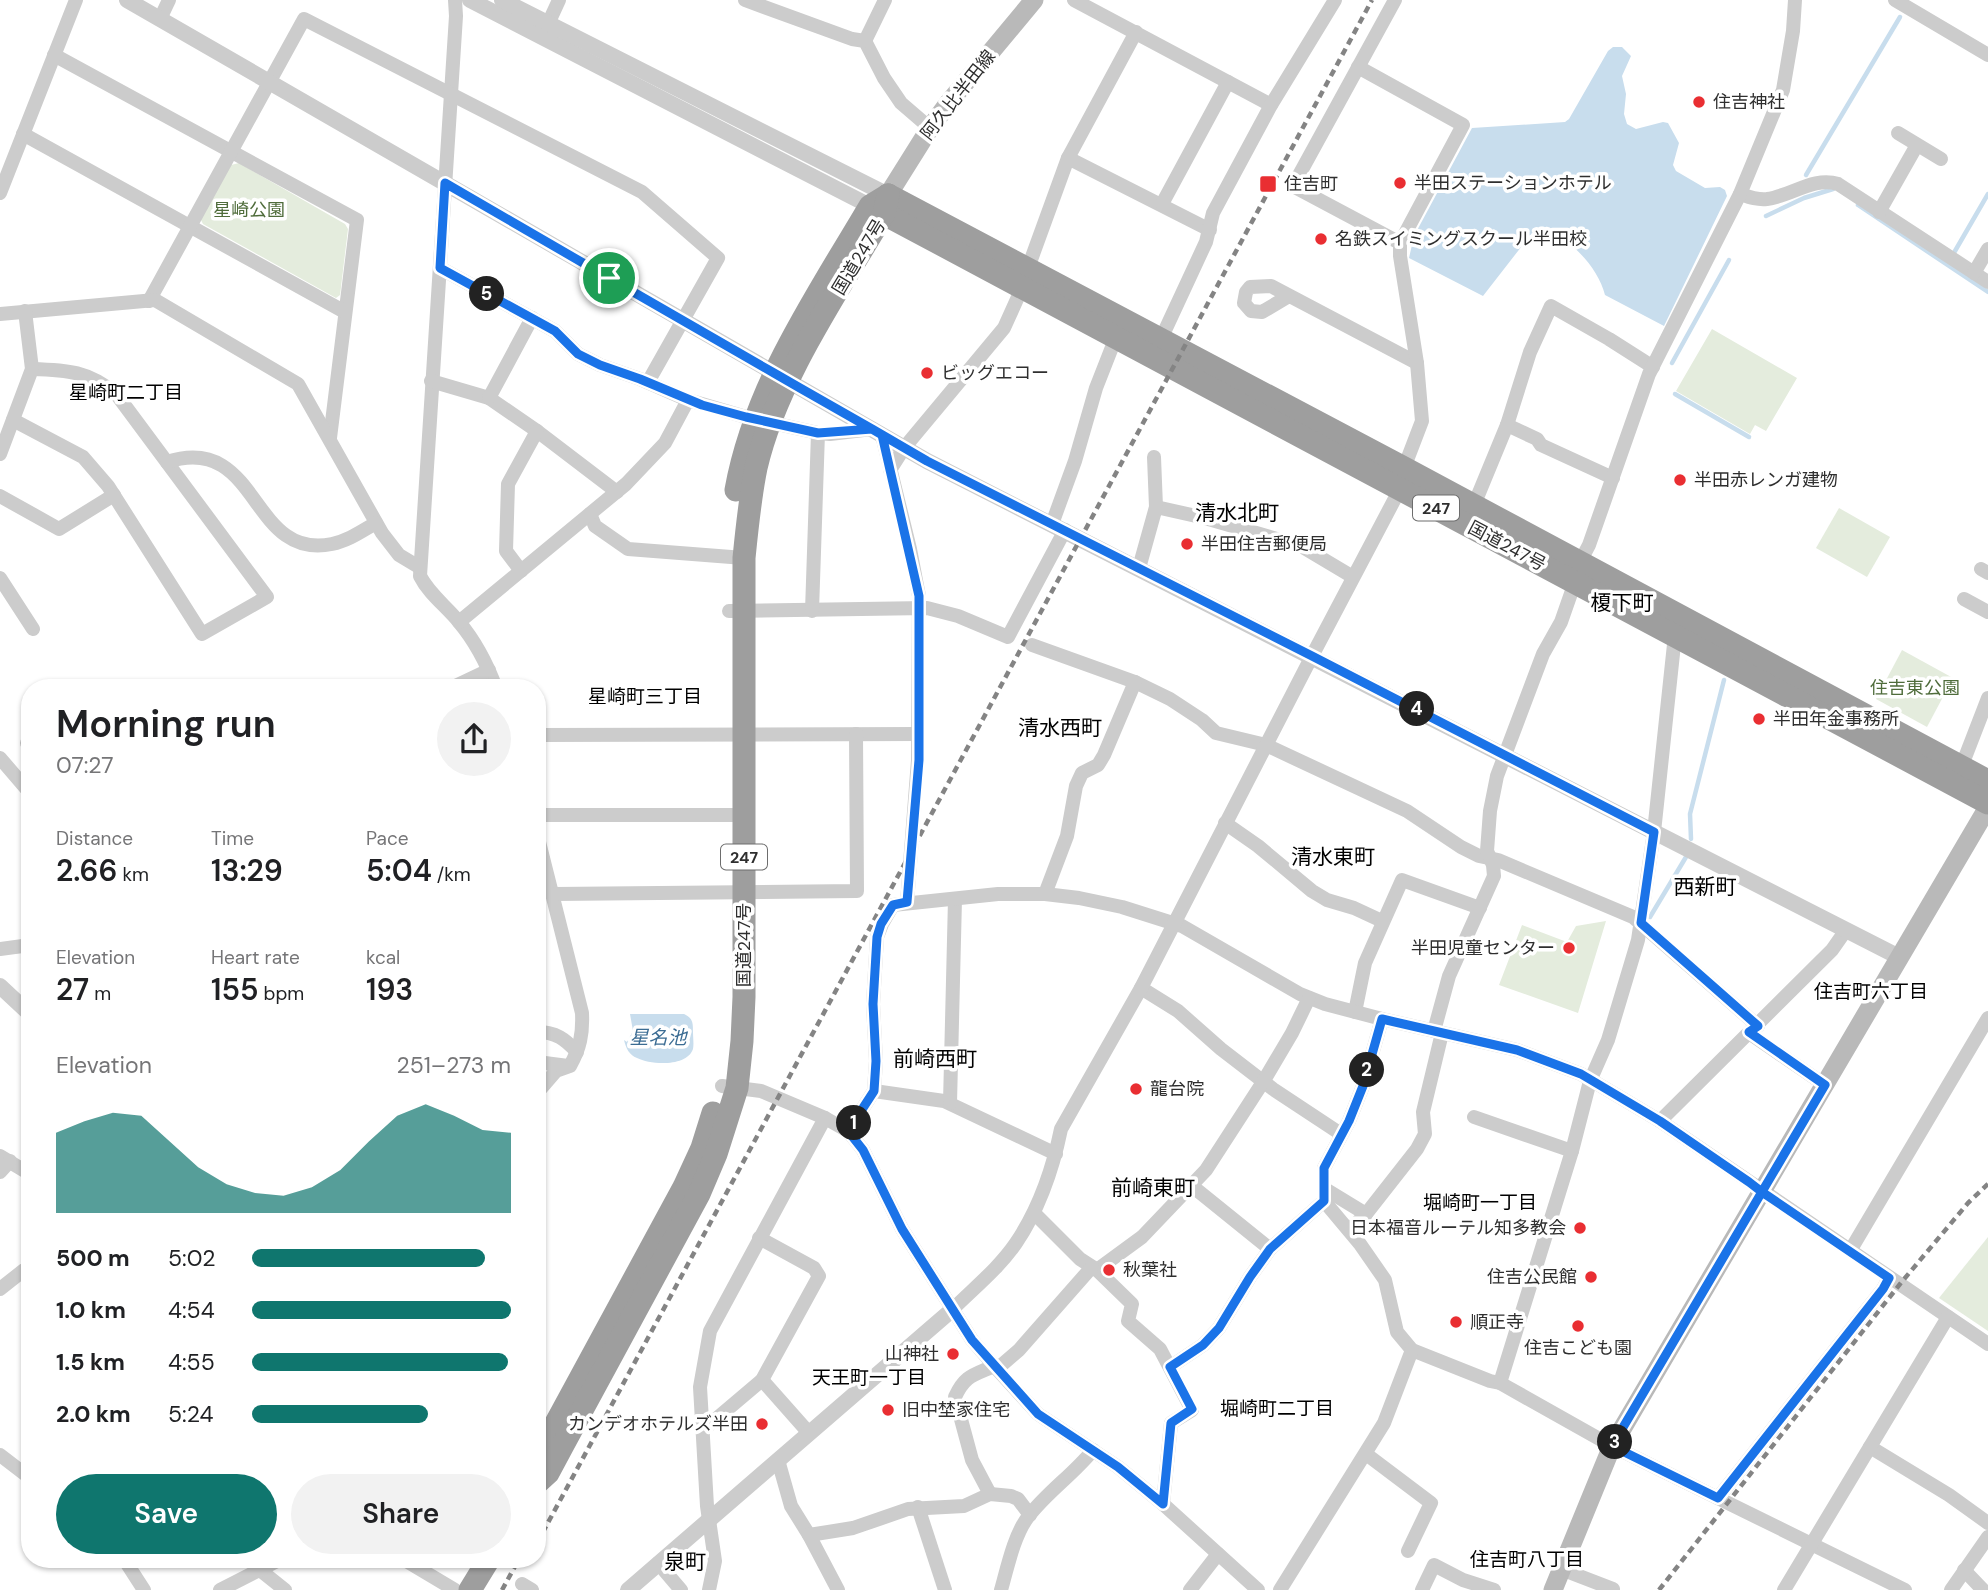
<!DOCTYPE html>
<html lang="en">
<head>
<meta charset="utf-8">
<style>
  body { margin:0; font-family:"DM Sans","Noto Sans JP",sans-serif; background:#f2f2f2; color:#202124; height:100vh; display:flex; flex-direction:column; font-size:26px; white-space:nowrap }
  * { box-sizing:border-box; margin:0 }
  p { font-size:23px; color:#757577 }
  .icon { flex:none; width:38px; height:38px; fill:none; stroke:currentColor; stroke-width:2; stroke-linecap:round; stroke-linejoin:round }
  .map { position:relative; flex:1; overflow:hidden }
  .side { position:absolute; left:21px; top:679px; width:525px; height:889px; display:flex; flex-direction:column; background:#fff; border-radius:28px; box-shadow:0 2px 5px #0004 }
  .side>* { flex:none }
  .pin { position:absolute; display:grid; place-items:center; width:60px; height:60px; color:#fff; margin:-30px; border:4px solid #fff; border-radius:50%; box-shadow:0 2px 7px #0007 }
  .km { position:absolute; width:35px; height:35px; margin:-18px; border-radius:50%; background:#222; color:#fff; font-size:19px; line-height:35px; text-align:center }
  .round { display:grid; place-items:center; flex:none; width:74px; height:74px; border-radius:37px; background:#f2f2f2 }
  .head { display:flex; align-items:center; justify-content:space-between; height:119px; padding:0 35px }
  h1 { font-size:38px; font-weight:600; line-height:52px }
  .figures { display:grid; grid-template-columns:repeat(3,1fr); gap:10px; height:119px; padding:7px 35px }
  .figures div { display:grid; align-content:center }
  .figures b { font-size:30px; font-weight:600 }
  .figures small { font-size:19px; font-weight:400 }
  .figures p { font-size:19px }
  .chart { height:196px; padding:14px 35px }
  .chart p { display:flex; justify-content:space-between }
  .chart svg { width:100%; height:126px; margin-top:7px; fill:#0f766e; opacity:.7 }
  .button { display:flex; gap:14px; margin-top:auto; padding:14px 35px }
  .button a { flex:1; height:80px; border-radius:42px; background:#0f766e; color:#fff; font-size:28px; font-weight:600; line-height:80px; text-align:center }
  .button a+a { background:#f2f2f2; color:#202124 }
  ul { padding:0 35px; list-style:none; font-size:23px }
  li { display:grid; grid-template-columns:112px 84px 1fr; align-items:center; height:52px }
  li i { height:18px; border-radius:9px; background:#0f766e }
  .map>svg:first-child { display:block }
</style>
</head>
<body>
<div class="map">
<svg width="1988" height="1590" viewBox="0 0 1988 1590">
  <rect width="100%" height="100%" fill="#fff"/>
  <!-- green -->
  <g fill="#e4ecdd">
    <polygon points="239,163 345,224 348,229 340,295 336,298 203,224 200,218 231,165"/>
    <polygon points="1712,329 1797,378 1766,431 1755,425 1750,434 1676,391"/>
    <polygon points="1839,508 1890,537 1867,577 1816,548"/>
    <polygon points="1902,650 1953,678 1927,727 1876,699"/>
    <polygon points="1606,921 1578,1013 1499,985 1522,925 1567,942 1576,926"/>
    <polygon points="1988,1237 1988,1331 1939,1298"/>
  </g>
  <!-- water -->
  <g fill="#c8dded">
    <path d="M1613 47H1622L1631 56 1622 76 1626 94 1624 114 1627 124 1636 129 1663 122 1668 123 1679 143 1673 165 1676 171 1705 188 1720 187 1725 190 1727 196 1664 326 1605 295C1598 267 1572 242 1547 228L1532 233 1483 296 1409 258 1414 236 1472 128 1565 122 1569 119 1608 51Z"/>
    <path d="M630 1014H684C693 1018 693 1023 693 1032 693 1037 694 1044 693 1049 687 1067 651 1065 637 1058 629 1055 626 1048 624 1040L627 1042 633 1031Z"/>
  </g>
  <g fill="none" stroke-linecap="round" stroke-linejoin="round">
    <!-- stream -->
    <g stroke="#c8dded" stroke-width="4.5">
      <polyline points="1806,175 1900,17"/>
      <polyline points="1858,205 1988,292"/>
      <polyline points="1766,216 1804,198 1833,189"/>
      <polyline points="1955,251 1988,194"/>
      <polyline points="1672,363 1729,260"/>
      <polyline points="1675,394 1749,437"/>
      <polyline points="1691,839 1690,814 1724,680"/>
      <polyline points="1650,917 1686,857"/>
    </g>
    <!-- minor -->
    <g stroke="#ccc" stroke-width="14">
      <path d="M455 0 456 16 420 576C429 594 446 606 459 622 475 641 487 664 496 688"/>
      <polyline points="745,0 852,39 865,41 884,78 901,103 930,128"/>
      <polyline points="1074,0 1271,105"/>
      <polyline points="1395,0 1293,186 1400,243"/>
      <polyline points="1895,0 1988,55"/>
      <polyline points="160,19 169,0"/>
      <polyline points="548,24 559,0"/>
      <polyline points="865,41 885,0"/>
      <polyline points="54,55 357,220 330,438"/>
      <polyline points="1898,133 1941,159"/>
      <polyline points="23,134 345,312"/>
      <polyline points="1068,158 1210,230"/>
      <polyline points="0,193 76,0"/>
      <path d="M1740 194C1749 197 1757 200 1767 199 1791 196 1814 176 1838 184L1988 282"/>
      <polyline points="1162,204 1228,82"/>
      <polyline points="1879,212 1917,145"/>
      <polyline points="440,268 555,331 578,354 600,365 640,379 688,400 746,417 818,433 830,434 872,429"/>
      <polyline points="1028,268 1068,158 1136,32"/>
      <polyline points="1974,273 1988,249"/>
      <polyline points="1289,296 1262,312 1251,311 1244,303 1246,292 1250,287 1271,286 1417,363"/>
      <polyline points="149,301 304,19 642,192 718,258 648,382"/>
      <polyline points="0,314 155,300 298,384 382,533 399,555 419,567"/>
      <polyline points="1161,339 1206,242 1213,213 1271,105 1335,0"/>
      <polyline points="431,381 489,398 537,431 617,492"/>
      <polyline points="489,398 532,318"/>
      <path d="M13 420 83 457 108 486 202 634 267 597 117 395C89 371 67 370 32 369"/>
      <polyline points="1507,425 1537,439 1541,445 1613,478"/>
      <polyline points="882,435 910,549 919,596 918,760 907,903"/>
      <polyline points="0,454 32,369 25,311"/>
      <path d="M167 462C260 432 249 561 332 544 348 541 362 531 376 523"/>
      <polyline points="890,470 904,448 1004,328 1022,288"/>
      <polyline points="0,496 59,529 114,495"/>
      <polyline points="1474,505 1507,425 1530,352 1551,306 1609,339 1653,367"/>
      <polyline points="1156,507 1205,518 1301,546 1353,577"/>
      <polyline points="590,514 595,526 628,549 744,558"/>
      <polyline points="1052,524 1075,461 1096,388 1116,337"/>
      <polyline points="1580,562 1589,545 1649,374 1740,194 1783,90 1793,31 1795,0"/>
      <polyline points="1139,568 1156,507 1154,457"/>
      <polyline points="1981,569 1988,573"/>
      <polyline points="521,571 506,551 508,484 537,431"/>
      <polyline points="0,578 33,629"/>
      <polyline points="1964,599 1988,612"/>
      <polyline points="729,611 927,608 958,616 1008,637 1065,530"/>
      <polyline points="812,611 818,433"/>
      <polyline points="459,622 626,484 665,443 688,400"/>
      <polyline points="1032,645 1135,682 1170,699 1202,720 1216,733 1266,745 1407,811 1461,847 1479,856 1498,860 1633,917 1758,1026"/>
      <polyline points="451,688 489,670"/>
      <polyline points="537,735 919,734"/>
      <polyline points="27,743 30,746"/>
      <polyline points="0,758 30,793"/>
      <polyline points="1959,766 1966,755 1988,698"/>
      <polyline points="537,815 744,815"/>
      <polyline points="1225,823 1258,846 1312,891 1327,900 1354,908 1382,921"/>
      <path d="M537 834 582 1013C583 1034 580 1048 570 1066L556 1071 537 1093"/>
      <polyline points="554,894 857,891 856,734"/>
      <polyline points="1045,894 1067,836 1076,786 1082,773 1098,765 1104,755 1135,682"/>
      <polyline points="0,949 30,945"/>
      <polyline points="1141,988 1178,1011 1221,1049 1273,1089 1341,1134"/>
      <polyline points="1355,1012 1365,963 1402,880 1480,908"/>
      <polyline points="1382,1019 1363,1086 1349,1121 1324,1168 1324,1201 1360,1244 1385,1280 1397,1332 1412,1350 1490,1381 1500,1383 1612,1446 1905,1590"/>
      <polyline points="1434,1031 1449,976 1494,876 1493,865 1487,851 1490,811 1497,776 1543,654 1561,622 1575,582"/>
      <path d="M537 1032C556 1032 565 1039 577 1052"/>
      <polyline points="1749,1033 1825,1085"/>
      <polyline points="537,1062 568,1066"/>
      <polyline points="722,1086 761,1091 825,1118 848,1131 863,1150 902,1229 972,1340 997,1369 1038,1414 1118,1467 1163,1504 1258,1590"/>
      <polyline points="874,1091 944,1101 1056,1154"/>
      <polyline points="950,1103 955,899"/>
      <polyline points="1474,1117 1572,1151"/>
      <polyline points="1660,1121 1832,950 1846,930"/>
      <polyline points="848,1131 874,1091 876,1061 873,1004 877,937 882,924 893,905 998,894 1045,894 1079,898 1122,907 1182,926 1300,994 1325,1004 1382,1019 1517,1050 1581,1074 1660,1121 1988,1344"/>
      <polyline points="0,1156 30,1174"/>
      <polyline points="0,1172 10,1161"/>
      <polyline points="1192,1186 1270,1249"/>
      <polyline points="1325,1189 1366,1214"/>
      <polyline points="1034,1213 1080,1259 1097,1270 1132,1304 1128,1321 1160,1349 1192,1410 1171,1423 1163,1504"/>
      <polyline points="1349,1230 1366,1214 1417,1149 1425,1134 1423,1112 1442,1033"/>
      <polyline points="1850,1251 1988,1018"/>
      <polyline points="1097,1270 1142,1237 1206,1170 1263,1082 1292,1033 1309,998"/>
      <polyline points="0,1289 24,1270 30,1270"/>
      <path d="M953 1309C974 1288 999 1268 1016 1243 1039 1209 1053 1168 1061 1129L1141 988 1312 656 1400 489 1404 468 1422 421 1417 363 1400 256V243L1463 125 1358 67"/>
      <polyline points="1170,1367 1203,1345 1219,1328 1250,1277 1270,1249 1324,1201"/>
      <polyline points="997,1369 1019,1350 1092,1267"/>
      <polyline points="762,1380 809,1433"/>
      <polyline points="1500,1383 1572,1151 1590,1081 1608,1040 1638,940 1654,832 1675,635"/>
      <polyline points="703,1430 762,1380 819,1276 814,1268 759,1238"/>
      <polyline points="1870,1447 1949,1495 1988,1523"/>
      <polyline points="1366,1454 1431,1503 1408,1551"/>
      <polyline points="0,1455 30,1478"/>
      <polyline points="778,1460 791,1506 809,1535"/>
      <path d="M990 1494 972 1460 955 1397C965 1375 974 1375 994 1366"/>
      <polyline points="1718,1498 1883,1289 1889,1278"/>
      <polyline points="918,1507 945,1590"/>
      <polyline points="124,1559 144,1590"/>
      <polyline points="403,1559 455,1590"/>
      <polyline points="658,1563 681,1590"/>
      <polyline points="1561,1569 1613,1589"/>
      <polyline points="260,1570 285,1590"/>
      <polyline points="1964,1570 1983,1590"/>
      <polyline points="522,1584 532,1590"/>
      <polyline points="220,1590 281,1559"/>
      <polyline points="709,1590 715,1561 707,1506 700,1387 710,1331 825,1118"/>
      <polyline points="838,1590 809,1535 853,1528 908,1509 964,1506 990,1494 1011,1496 1018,1499 1030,1515"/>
      <path d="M1001 1590C1007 1569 1014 1535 1028 1517 1047 1492 1074 1474 1093 1450"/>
      <polyline points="1190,1590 1218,1554"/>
      <polyline points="1280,1590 1384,1423 1412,1350"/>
      <polyline points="1422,1590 1434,1565 1463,1580 1494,1590"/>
      <polyline points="1784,1590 1948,1317"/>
      <polyline points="1951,1590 1988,1537"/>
    </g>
    <!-- tertiary -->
    <g stroke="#ccc" stroke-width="16">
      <polyline points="127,0 927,461 1899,957"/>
      <polyline points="470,0 870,206"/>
      <polyline points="502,0 888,195"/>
      <polyline points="0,986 30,1014"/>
      <polyline points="628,1590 953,1309"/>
    </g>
    <!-- secondary -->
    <g stroke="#b9b9b9" stroke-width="19">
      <polyline points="888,195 930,128 950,101 1034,0"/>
      <polyline points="1553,1590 1612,1446 1988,807"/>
    </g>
    <!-- trunk -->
    <g stroke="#9e9e9e" stroke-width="23">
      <polyline points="888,195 1404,468 1988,781"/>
      <polyline points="873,208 1988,803"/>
      <path d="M736 490C755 385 817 296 870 206L888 195"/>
      <polyline points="537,1458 684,1187 702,1148 713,1113"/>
      <path d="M537 1483 548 1473 563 1445 699 1194 716 1154 737 1088 742 1041 744 997V558C747 528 750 497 756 468 776 380 839 290 884 213L888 195"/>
      <polyline points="470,1590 489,1559"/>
    </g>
    <!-- rail -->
    <g stroke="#848484" stroke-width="4.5" stroke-dasharray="7 5" stroke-linecap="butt">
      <polyline points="537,1543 1372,0"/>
      <polyline points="502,1590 519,1559"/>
      <polyline points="1659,1590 1900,1284 1968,1203 1988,1184"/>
    </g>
  </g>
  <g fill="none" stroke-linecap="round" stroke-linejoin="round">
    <!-- route casing -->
    <g stroke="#fff" stroke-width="14">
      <polyline id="route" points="609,278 774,373 800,388 872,429 882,435 919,596 919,760 907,902 893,905 881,924 877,937 873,1004 876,1061 874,1091 848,1131 863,1150 902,1229 972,1340 1038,1414 1118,1467 1163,1504 1171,1423 1192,1409 1170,1367 1203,1345 1219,1328 1250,1277 1270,1249 1324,1201 1324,1168 1349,1121 1363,1086 1382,1019 1517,1050 1581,1074 1660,1121 1749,1182 1762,1192 1889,1278 1883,1289 1718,1498 1612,1446 1825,1085 1749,1032 1758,1026 1641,923 1654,832 1312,656 927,461 872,429 818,433 746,417 702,405 640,379 600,365 578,354 555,331 440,268 445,183 609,278"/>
    </g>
    <!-- route -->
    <use href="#route" stroke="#1a73e8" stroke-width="9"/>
  </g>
  <!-- markers -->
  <g fill="#e92e32" stroke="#fff" stroke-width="2.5">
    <circle cx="1699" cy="102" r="7"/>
    <circle cx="1400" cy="183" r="7"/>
    <rect x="1259" y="175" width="18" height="18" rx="3.5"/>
    <circle cx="1321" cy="239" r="7"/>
    <circle cx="927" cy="373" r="7"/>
    <circle cx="1680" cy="480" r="7"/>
    <circle cx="1187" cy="544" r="7"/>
    <circle cx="1759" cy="719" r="7"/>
    <circle cx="1569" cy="948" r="7"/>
    <circle cx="1136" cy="1089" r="7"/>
    <circle cx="1580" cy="1228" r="7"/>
    <circle cx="1109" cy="1270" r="7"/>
    <circle cx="1591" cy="1277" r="7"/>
    <circle cx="1456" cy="1322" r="7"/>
    <circle cx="1578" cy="1326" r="7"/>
    <circle cx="953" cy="1354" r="7"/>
    <circle cx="888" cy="1410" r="7"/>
    <circle cx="762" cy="1424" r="7"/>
  </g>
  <g text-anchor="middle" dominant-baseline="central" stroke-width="7" stroke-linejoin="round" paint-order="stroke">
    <!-- shield labels -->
    <g fill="#fff" stroke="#6d6d6d" stroke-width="2">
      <rect x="1413" y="495.5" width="46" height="25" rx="5"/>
      <rect x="721" y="844.5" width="46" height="25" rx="5"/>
    </g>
    <g font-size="16" font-weight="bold" fill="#2f2f2f">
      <text x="1436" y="508">247</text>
      <text x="744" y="857">247</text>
    </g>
    <!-- street labels -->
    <g font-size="18" fill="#2f2f2f" stroke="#fff">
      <text transform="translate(958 95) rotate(-52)">阿久比半田線</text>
      <text transform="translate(859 257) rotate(-59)">国道247号</text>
      <text transform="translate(1507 546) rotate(28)">国道247号</text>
      <text transform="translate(744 945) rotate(-90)">国道247号</text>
    </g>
    <!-- poi labels -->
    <g font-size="18" fill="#2f2f2f" stroke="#fff" text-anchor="start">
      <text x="1713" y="102">住吉神社</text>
      <text x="1414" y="183">半田ステーションホテル</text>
      <text x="1284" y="184">住吉町</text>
      <text x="1335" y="239">名鉄スイミングスクール半田校</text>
      <text x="941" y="373">ビッグエコー</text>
      <text x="1694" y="480">半田赤レンガ建物</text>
      <text x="1201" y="544">半田住吉郵便局</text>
      <text x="1773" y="719">半田年金事務所</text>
      <text x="1555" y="948" text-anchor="end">半田児童センター</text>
      <text x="1150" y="1089">龍台院</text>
      <text x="1566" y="1228" text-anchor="end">日本福音ルーテル知多教会</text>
      <text x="1123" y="1270">秋葉社</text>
      <text x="1577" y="1277" text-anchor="end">住吉公民館</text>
      <text x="1470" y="1322">順正寺</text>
      <text x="1578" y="1348" text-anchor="middle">住吉こども園</text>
      <text x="939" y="1354" text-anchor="end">山神社</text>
      <text x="902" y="1410">旧中埜家住宅</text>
      <text x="748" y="1424" text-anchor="end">カンデオホテルズ半田</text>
    </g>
    <!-- park labels -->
    <g font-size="18" fill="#4f6c3b" stroke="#fff">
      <text x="249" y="210">星崎公園</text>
      <text x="1915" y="688">住吉東公園</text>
    </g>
    <!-- neighbourhood labels -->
    <g font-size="19" fill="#000" stroke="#fff">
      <text x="126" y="392">星崎町二丁目</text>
      <text x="645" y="696">星崎町三丁目</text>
      <text x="1871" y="991">住吉町六丁目</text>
      <text x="1480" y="1202">堀崎町一丁目</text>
      <text x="869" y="1377">天王町一丁目</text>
      <text x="1277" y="1408">堀崎町二丁目</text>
      <text x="1527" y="1559">住吉町八丁目</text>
    </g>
    <!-- water labels -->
    <g font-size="19" font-style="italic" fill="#3b6c93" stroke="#fff">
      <text x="658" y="1037">星名池</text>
    </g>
    <!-- quarter labels -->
    <g font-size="21" fill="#000" stroke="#fff">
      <text x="1237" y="513">清水北町</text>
      <text x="1622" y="603">榎下町</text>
      <text x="1060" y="728">清水西町</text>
      <text x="1333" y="857">清水東町</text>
      <text x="1705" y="887">西新町</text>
      <text x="935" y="1059">前崎西町</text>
      <text x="1153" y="1188">前崎東町</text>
      <text x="685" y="1562">泉町</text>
    </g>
  </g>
</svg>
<div class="pin" style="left:609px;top:278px;background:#1e9e55"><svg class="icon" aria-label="arrive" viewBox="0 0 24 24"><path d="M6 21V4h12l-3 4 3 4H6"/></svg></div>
<b class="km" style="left:854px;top:1123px">1</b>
<b class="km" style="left:1367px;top:1070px">2</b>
<b class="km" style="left:1615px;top:1442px">3</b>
<b class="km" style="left:1417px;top:709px">4</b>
<b class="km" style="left:487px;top:294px">5</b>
<section class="side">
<div class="head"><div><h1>Morning run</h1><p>07:27</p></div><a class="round"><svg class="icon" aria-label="share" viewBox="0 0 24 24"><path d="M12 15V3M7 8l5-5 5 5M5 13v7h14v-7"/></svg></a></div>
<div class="figures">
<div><p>Distance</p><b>2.66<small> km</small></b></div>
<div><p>Time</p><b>13:29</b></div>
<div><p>Pace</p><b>5:04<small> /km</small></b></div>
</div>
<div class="figures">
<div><p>Elevation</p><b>27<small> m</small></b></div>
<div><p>Heart rate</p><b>155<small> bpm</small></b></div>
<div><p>kcal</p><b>193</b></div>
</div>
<div class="chart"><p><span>Elevation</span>251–273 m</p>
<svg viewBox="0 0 160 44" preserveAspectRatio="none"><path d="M0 44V16L10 12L20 9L30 10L40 19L50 28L60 34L70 37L80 38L90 35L100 29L110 19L120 10L130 6L140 10L150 15L160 16V44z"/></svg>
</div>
<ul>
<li><b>500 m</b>5:02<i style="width:90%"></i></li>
<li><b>1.0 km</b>4:54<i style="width:100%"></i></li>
<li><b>1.5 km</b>4:55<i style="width:99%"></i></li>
<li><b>2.0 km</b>5:24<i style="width:68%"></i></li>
</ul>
<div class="button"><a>Save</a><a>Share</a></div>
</section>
</div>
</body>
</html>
